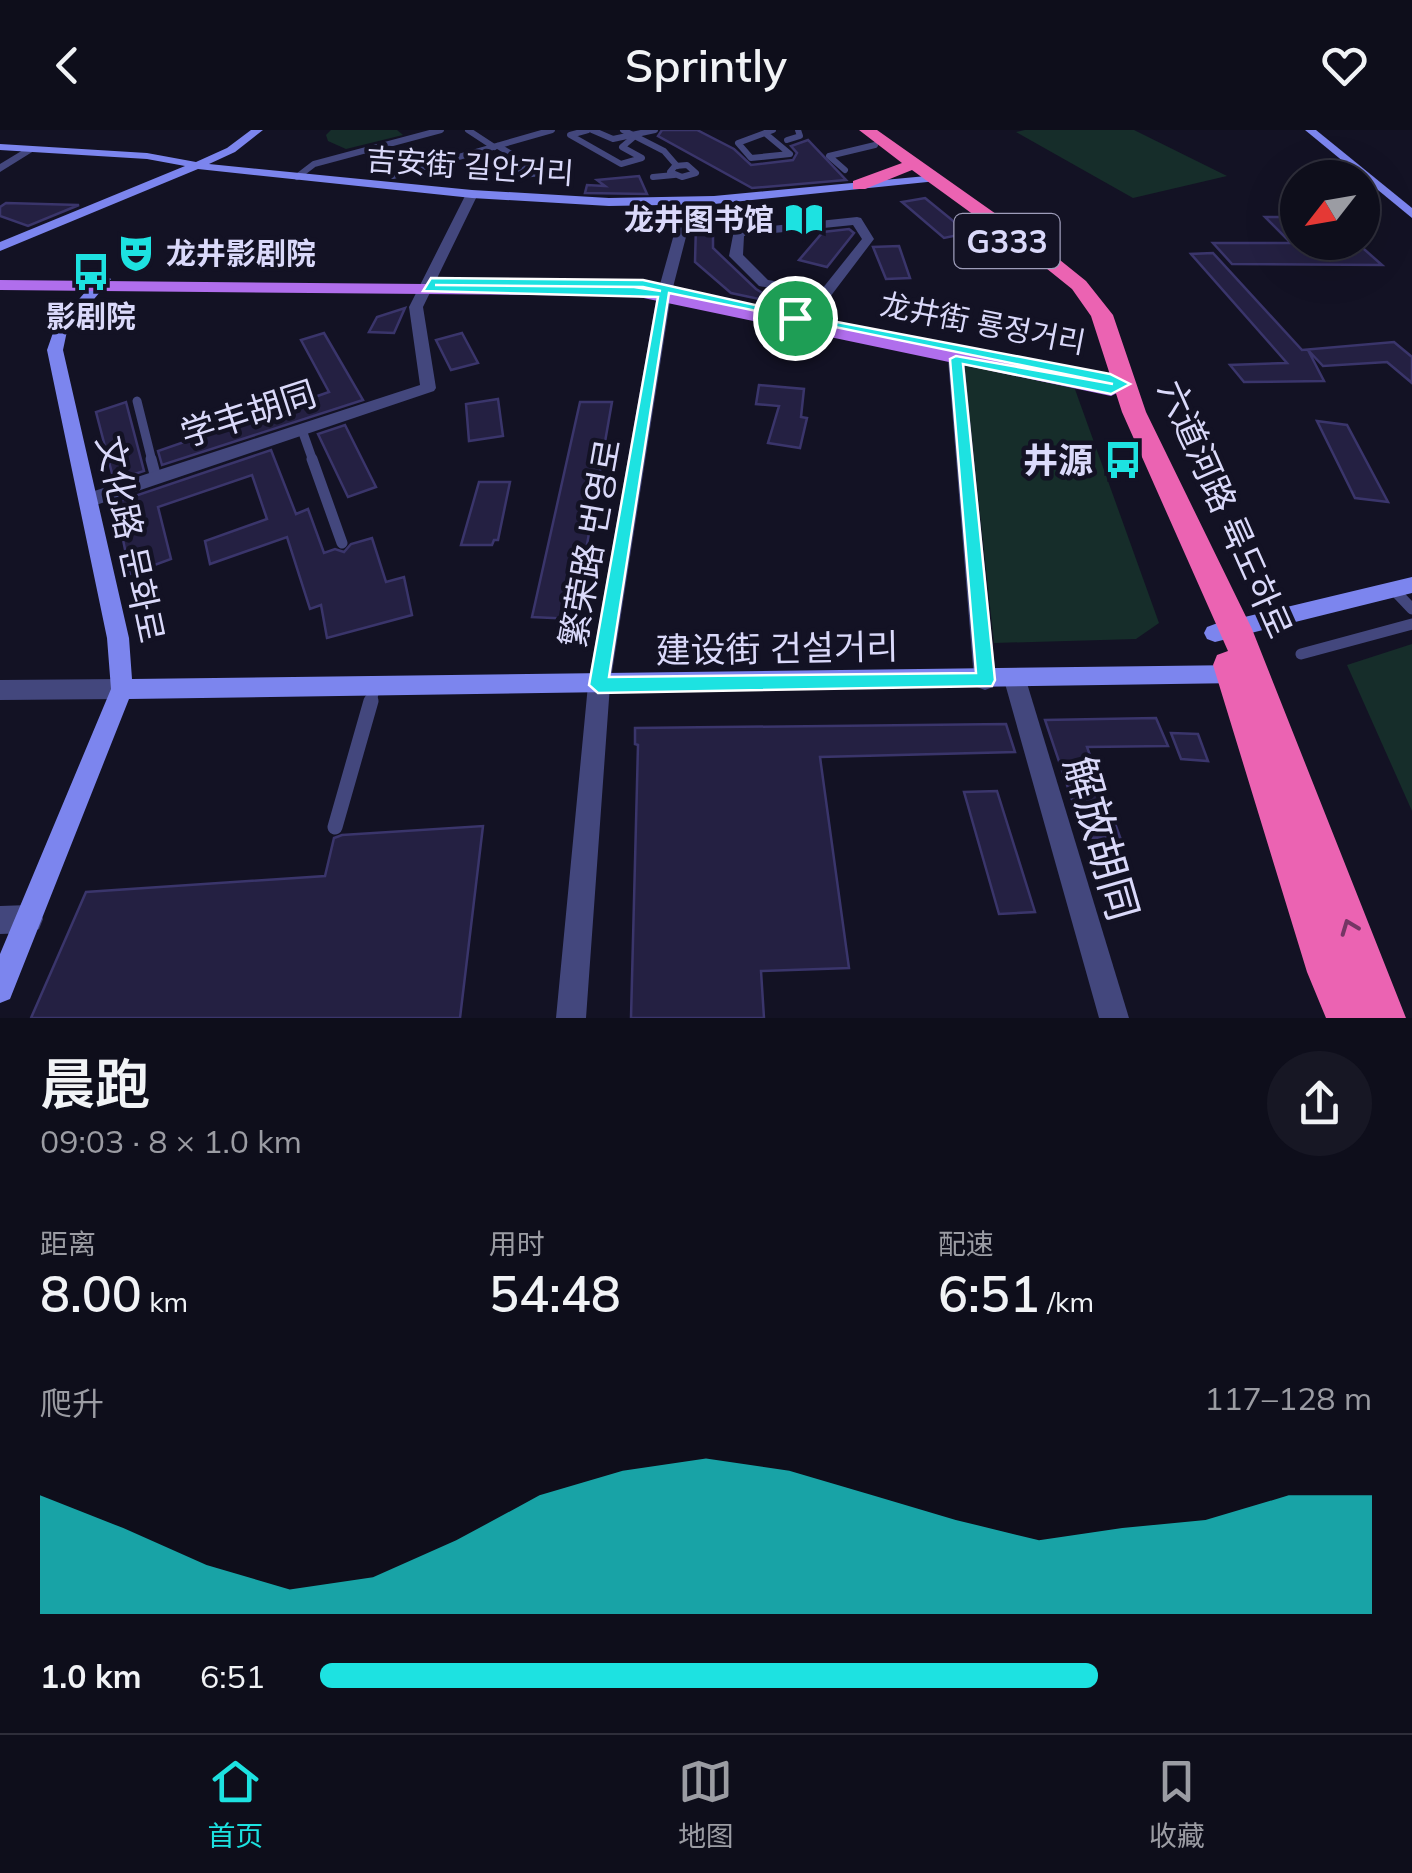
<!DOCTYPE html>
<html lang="zh">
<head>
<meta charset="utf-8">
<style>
  body { margin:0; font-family:Mulish,"Noto Sans SC","Noto Sans KR",sans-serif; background:#171724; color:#f1f3f6; height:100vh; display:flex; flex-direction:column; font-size:38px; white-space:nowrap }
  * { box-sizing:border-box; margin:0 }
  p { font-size:32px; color:#9b9ca3 }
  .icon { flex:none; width:55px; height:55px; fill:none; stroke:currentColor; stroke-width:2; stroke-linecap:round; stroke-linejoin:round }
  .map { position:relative; height:888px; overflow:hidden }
  .panel { display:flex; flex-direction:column; background:#0e0e1b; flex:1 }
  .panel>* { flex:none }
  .needle { width:65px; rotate:239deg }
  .fabs { position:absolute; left:1280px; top:30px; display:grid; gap:20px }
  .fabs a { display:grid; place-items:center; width:100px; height:100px; border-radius:50%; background:#0e0e1b; box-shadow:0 10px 40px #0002,0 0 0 2px #2e2e3a; font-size:50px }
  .pin { position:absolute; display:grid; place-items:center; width:85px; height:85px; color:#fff; margin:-42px; border:5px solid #fff; border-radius:50%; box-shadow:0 2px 10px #0007 }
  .round { display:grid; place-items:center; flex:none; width:105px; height:105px; border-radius:52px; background:#171724 }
  .head { display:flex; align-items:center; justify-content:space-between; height:170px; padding:0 40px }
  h1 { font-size:55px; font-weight:600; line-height:75px }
  .metrics { display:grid; grid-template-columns:repeat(3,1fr); gap:15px; height:170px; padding:10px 40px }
  .metrics div { display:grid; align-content:center }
  .metrics b { font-size:50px; font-weight:600 }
  .metrics small { font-size:28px; font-weight:400 }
  .metrics p { font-size:28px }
  .chart { height:280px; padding:20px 40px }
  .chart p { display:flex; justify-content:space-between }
  .chart svg { width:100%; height:180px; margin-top:10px; fill:#1de2e1; opacity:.7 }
  ul { padding:0 40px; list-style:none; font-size:32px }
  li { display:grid; grid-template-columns:160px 120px 1fr; align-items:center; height:75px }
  li i { height:25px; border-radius:12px; background:#1de2e1 }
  header { display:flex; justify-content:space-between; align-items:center; height:130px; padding:0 40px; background:#0e0e1b; font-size:45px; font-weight:600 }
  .tab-bar { display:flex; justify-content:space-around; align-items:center; height:140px; border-top:2px solid #2e2e3a; background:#0e0e1b; font-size:28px; color:#9b9ca3 }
  .tab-bar a { display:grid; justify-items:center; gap:5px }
  .tab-bar .active { color:#1de2e1 }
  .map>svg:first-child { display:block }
</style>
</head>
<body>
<header><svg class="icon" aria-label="back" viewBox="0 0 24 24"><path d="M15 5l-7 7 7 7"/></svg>Sprintly<svg class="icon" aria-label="heart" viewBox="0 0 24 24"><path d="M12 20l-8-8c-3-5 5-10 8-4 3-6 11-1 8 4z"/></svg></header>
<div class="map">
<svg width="1412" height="888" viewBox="0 0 1412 888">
  <rect width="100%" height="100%" fill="#131224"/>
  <!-- green -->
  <g fill="#162d2a">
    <polygon points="331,0 397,0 403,5 346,19 328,11 326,5"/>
    <polygon points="1025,0 1134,0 1227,46 1133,68 1016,2"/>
    <polygon points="964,235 1072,251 1159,493 1136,509 994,513"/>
    <polygon points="1412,514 1412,681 1347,535"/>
  </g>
  <!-- building -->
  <g fill="#242042" stroke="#3a356b" stroke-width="2.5">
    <polygon points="662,0 697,0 734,19 751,35 793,30 797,23 791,16 808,10 846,50 752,58 658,6"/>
    <polygon points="639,46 647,64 585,63 587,55 605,56 597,50"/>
    <polygon points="925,68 968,103 944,108 902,72"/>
    <polygon points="6,73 79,75 28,96 0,86 0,77"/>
    <polygon points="1265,87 1298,87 1298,112 1356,112 1382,135 1232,134 1213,113 1291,113"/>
    <polygon points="696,95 713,95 713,118 756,159 778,173 731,163 695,132"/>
    <polygon points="849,99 854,103 827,137 799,130 823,102"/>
    <polygon points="899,116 910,148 886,149 873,117"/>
    <polygon points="1213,123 1302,220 1394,212 1412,227 1412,253 1387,232 1323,236 1308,220 1324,251 1244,252 1230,235 1287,233 1191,124"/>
    <polygon points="405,178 394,203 369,202 377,187"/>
    <polygon points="324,203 363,270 162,335 158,321 329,262 301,210"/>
    <polygon points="462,203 478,233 451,240 436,210"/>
    <polygon points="759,255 804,259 801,287 807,288 800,318 768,313 779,276 756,274"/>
    <polygon points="498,269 503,306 469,311 466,274"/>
    <polygon points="126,272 144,341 114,351 96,282"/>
    <polygon points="580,272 612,272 574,489 532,487"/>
    <polygon points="1317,291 1347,295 1388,372 1355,368"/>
    <polygon points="345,295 376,357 348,367 318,304"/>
    <polygon points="271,320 296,384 308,379 324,423 335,419 344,422 351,414 372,408 386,452 404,447 412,485 327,508 321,475 310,479 287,407 210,434 205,411 267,389 252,345 158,377 171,429 130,444 116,375 120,371"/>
    <polygon points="479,352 510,352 498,410 494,410 492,415 461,415"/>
    <polygon points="1156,588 1168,616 1087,617 1120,707 1085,708 1045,590"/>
    <polygon points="1006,594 1015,622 820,627 849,838 761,841 764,888 631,888 638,615 635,614 635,598"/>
    <polygon points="1171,603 1198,604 1208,631 1181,629"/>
    <polygon points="997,661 1035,782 999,784 964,662"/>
    <polygon points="483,696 460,888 31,888 86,762 325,746 334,708 342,705"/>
  </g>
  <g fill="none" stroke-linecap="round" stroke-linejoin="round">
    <!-- lane-far3 -->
    <g stroke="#43477d" stroke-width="6">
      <polyline points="468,0 494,17"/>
      <polyline points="588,0 570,5 621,34 642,28 622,17 635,6"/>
      <polyline points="592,0 613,9 655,0"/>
      <polyline points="623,0 664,21 677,36"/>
      <polyline points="766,4 790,24 751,28 738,13 773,0"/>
      <polyline points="787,10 800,6 798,0"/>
      <polyline points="498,16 542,43 513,46 530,36"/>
      <polygon points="687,35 696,43 682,47 670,42 675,36"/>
      <polyline points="845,40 829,26 875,15"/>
      <polyline points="393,46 552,0"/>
      <polyline points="297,47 314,34 441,0"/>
      <polyline points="653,47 674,45"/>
    </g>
    <!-- lane-far2 -->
    <g stroke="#43477d" stroke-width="9">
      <polyline points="137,271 152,331"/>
      <polyline points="302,300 313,331"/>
    </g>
    <!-- lane-far1 -->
    <g stroke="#43477d" stroke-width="11">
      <polyline points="151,329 156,348"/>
      <polyline points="312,329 342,413"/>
      <polyline points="1393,459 1412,479"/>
      <polyline points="1301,524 1412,494"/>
      <polyline points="370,574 375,557"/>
    </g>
    <!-- lane -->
    <polyline stroke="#43477d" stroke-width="15" points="335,697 371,571"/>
    <!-- street -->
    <g fill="#43477d" fill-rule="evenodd">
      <polygon points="28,17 37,19 0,42 0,34"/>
      <polygon points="472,60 478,64 423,177 436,258 434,261 96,375 82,375 80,370 82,365 420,255 409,177 466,64"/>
      <polygon points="689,68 695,72 671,165 610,555 586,888 556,888 588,555 657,165 683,72"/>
      <path d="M857 87 861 88 874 109 830 167 795 199 783 196 814 166 759 156 729 126 734 100ZM853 95 862 109 822 159 768 150 743 125 744 106Z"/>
      <polygon points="956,224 964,229 996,550 993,557 985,560 977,557 974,550 948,229"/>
      <polygon points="1015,540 1023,543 1026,550 1129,888 1099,888 1004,550 1007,543"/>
      <polygon points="122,549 130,552 133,559 130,566 122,569 0,570 0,550"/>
      <polygon points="29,775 39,779 43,789 39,799 29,803 0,804 0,776"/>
    </g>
    <!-- secondary -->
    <g fill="#7c85ee" fill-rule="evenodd">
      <polygon points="251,0 263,0 235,22 209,34 472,60 609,68 714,66 937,45 943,48 937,51 714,74 609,76 472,68 198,39 0,121 0,112 185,36 147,29 0,20 0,14 147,23 196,32 227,18"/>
      <polygon points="1305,0 1316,0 1412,78 1412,88"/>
      <polygon points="104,145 111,149 67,201 63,220 129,508 132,549 1240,535 1248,537 1251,544 1248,551 1240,553 129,569 10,869 0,873 0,824 111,559 107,508 47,220 55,197 99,146"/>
      <polygon points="1412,447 1412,463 1215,512 1207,509 1204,503 1207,497 1215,494"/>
    </g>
    <!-- primary -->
    <polygon fill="#b06eec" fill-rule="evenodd" points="0,150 634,156 1109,253 1123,249 1133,255 1111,266 634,166 0,160"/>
    <!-- highway -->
    <polygon fill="#eb63b2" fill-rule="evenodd" points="859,0 877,0 1050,122 1086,151 1113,185 1146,282 1252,499 1406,888 1326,888 1307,842 1213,535 1217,525 1228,521 1122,282 1091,186 1072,159 1036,130 912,40 865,59 853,59 853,51 902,33"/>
  </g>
  <!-- one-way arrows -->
  <defs><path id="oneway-chevron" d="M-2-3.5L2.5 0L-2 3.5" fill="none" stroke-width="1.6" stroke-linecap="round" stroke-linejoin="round" transform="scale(2.5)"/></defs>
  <use stroke="#743664" href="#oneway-chevron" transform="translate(1349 797) rotate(-111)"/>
  <!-- route -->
  <path fill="#1de2e1" stroke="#fff" stroke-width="2.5" fill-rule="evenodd" d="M431 148 643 150 795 184 1110 244 1130 254 1111 264 963 234 995 550 992 556 598 563 589 555 658 167 423 161ZM435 155 643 157 661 161 634 157ZM669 163 1113 254 956 226 950 229 976 543 609 547Z"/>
  <!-- icons -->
  <defs>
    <g id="library-bare" transform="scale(3)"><path d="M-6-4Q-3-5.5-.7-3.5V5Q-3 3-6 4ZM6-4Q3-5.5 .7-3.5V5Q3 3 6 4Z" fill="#1de2e1" stroke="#131224" stroke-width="2.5" paint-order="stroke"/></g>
    <g id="theatre-bare" transform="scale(3)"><path d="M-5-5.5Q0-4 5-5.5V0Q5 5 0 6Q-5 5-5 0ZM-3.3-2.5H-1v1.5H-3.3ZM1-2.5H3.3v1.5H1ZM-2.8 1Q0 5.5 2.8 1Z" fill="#1de2e1" stroke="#131224" stroke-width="2.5" paint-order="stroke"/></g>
    <g id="bus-bare" transform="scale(3)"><path d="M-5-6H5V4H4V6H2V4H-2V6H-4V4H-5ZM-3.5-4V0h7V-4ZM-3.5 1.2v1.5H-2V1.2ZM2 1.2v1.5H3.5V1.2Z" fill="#1de2e1" stroke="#131224" stroke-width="2.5" paint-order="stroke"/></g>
  </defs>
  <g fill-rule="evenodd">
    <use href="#library-bare" x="804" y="89"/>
    <use href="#theatre-bare" x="136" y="123"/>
    <use href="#bus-bare" x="91" y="142"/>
    <use href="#bus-bare" x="1123" y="330"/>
  </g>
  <g text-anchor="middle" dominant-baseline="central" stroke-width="9" stroke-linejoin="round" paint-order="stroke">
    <!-- far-street labels -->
    <g font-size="30" fill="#dad9fa" stroke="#131224">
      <text transform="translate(470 36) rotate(4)">吉安街 길안거리</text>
      <text transform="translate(983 193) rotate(11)">龙井街 룡정거리</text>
    </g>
    <!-- far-poi labels -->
    <g font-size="30" font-weight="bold" fill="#dad9fa" stroke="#131224" text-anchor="end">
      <text x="774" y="89">龙井图书馆</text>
      <text x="166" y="123" text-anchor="start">龙井影剧院</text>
      <text x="91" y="186" text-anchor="middle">影剧院</text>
    </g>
    <!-- shield labels -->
    <rect fill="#131224" stroke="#9e9dba" stroke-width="2.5" x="954.5" y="84" width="105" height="54" rx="8"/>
    <g font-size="32" font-weight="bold" fill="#dad9fa">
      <text x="1007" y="111">G333</text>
    </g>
    <!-- street labels -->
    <g font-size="35" fill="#dad9fa" stroke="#131224">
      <text transform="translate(248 283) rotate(-18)">学丰胡同</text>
      <text transform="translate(1226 379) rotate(66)">六道河路 륙도하로</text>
      <text transform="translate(131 409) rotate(78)">文化路 문화로</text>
      <text transform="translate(590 413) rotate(-80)">繁荣路 번영로</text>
      <text transform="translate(777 518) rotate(-1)">建设街 건설거리</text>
    </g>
    <!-- poi labels -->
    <g font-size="35" font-weight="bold" fill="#dad9fa" stroke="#131224" text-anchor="end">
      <text x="1093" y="330">井源</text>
    </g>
    <!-- near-street labels -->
    <g font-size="42" fill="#dad9fa" stroke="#131224">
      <text transform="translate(1102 708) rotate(74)">解放胡同</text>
    </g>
  </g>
</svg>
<div class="fabs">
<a><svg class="needle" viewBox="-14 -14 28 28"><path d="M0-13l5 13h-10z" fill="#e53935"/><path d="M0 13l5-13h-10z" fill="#9b9ca3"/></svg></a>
</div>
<div class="pin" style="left:795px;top:188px;background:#1e9e55"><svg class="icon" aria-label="arrive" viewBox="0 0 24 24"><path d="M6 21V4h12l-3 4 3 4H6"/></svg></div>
</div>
<section class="panel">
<div class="head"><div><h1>晨跑</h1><p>09:03 · 8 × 1.0 km</p></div><a class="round"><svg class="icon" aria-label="share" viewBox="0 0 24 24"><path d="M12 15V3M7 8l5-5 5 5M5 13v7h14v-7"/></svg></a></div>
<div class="metrics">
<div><p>距离</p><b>8.00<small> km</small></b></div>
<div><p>用时</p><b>54:48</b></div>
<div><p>配速</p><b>6:51<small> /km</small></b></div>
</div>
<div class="chart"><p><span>爬升</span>117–128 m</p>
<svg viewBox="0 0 160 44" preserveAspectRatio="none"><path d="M0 44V15L10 23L20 32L30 38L40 35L50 26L60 15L70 9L80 6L90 9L100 15L110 21L120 26L130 23L140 21L150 15L160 15V44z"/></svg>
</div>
<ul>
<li><b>1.0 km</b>6:51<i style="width:74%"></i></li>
</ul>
</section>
<nav class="tab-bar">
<a class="active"><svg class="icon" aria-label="home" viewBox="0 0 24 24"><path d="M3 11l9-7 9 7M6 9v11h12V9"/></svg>首页</a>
<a><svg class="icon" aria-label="map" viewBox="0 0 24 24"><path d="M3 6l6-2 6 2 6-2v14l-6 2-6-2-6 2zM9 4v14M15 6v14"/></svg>地图</a>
<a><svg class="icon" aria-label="saved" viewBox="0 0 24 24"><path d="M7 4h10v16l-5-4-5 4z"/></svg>收藏</a>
</nav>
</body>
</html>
